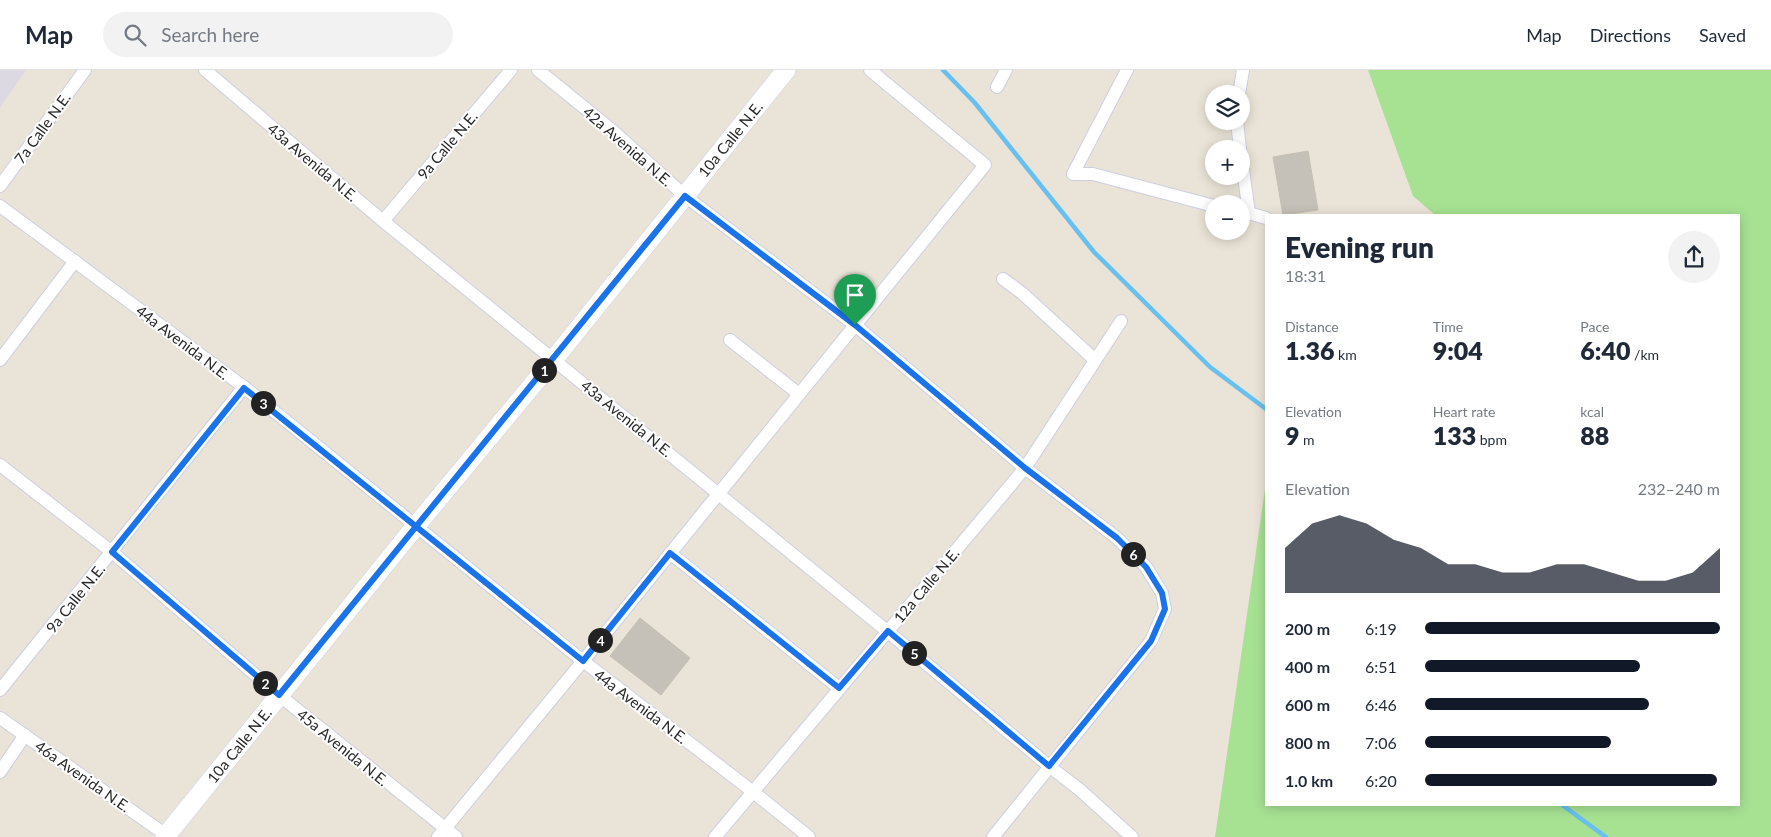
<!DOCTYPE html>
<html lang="en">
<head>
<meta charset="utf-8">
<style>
  body { margin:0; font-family:Lato,sans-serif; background:#f2f2f3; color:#1f2937; height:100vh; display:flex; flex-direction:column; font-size:19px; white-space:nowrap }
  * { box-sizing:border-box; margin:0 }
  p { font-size:16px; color:#747a83 }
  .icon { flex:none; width:28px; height:28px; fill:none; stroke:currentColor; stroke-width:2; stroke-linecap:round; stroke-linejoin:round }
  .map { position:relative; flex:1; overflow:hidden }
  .details { position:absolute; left:1265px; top:144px; width:475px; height:592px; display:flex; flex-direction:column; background:#fff; border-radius:0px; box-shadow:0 2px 12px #0003 }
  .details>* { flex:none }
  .tools { position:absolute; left:1205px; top:15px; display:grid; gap:10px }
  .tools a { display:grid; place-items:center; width:45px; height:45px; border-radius:50%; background:#fff; box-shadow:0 2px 12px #0003; font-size:25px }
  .pin { position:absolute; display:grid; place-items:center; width:42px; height:42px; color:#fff; margin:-51px -21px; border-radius:50% 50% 50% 0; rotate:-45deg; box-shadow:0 0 5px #0007 }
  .pin .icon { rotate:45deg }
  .km { position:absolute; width:25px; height:25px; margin:-12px; border-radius:50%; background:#222; color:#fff; font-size:14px; line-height:25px; text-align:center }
  .round { display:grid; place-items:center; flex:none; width:52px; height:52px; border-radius:26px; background:#f2f2f3 }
  .headline { display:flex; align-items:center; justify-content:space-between; height:85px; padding:0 20px }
  h1 { font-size:28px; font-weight:800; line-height:38px }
  .figures { display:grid; grid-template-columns:repeat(3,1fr); gap:8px; height:85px; padding:5px 20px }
  .figures div { display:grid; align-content:center }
  .figures b { font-size:25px; font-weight:800 }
  .figures small { font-size:14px; font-weight:400 }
  .figures p { font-size:14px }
  .chart { height:140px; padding:10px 20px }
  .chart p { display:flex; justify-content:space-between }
  .chart svg { width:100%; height:90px; margin-top:5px; fill:#111827; opacity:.7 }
  ul { padding:0 20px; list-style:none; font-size:16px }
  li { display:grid; grid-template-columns:80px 60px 1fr; align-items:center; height:38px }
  li i { height:12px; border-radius:6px; background:#111827 }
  header { display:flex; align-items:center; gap:30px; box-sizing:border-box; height:70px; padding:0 25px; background:#fff; border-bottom:1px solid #e0e1e3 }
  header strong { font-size:24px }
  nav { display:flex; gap:28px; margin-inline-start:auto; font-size:18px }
  .search { width:350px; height:45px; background:#f2f2f3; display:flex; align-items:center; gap:12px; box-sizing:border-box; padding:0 18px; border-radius:28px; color:#747a83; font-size:19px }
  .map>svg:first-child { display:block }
</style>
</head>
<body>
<header>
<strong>Map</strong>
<div class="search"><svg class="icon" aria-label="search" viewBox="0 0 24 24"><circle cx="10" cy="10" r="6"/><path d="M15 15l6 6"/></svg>Search here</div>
<nav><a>Map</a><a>Directions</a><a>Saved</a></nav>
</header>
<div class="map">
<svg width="1771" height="767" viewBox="0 0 1771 767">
  <rect width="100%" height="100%" fill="#eae4d8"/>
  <!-- industrial -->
  <polygon fill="#dcd9e2" points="0,0 26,0 0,38"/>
  <!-- green -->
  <polygon fill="#a7e293" points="1368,0 1771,0 1771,767 1215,767 1266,412 1266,735 1739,735 1739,145 1435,145 1413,126"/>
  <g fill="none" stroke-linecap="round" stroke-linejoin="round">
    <!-- stream -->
    <g stroke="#68c0ee" stroke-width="4.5">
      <polyline points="943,0 975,33 1094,182 1210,297 1266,339"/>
      <polyline points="1562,735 1606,767"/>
    </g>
  </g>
  <!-- building -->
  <g fill="#c5c0b8" stroke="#c5c0b2">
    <polygon points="1308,81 1318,140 1283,145 1273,87"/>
    <polygon points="640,548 690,588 661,625 610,586"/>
  </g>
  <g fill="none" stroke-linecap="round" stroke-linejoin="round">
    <!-- street casing -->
    <g stroke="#cdcfe1" stroke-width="14">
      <g id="street">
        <polyline points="205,0 383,151 887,561 1049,696 1080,720 1132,767"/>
        <polyline points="538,0 613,61 685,126 855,255 1025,398 1117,468 1146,497 1162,523 1165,539 1151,571 993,767"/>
        <polyline points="1127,0 1073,104 1093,104 1214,136"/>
        <polyline points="997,17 1006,0"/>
        <polyline points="1239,24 1243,0"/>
        <polyline points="1237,51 1240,79"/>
        <polyline points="1241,85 1249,143"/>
        <polyline points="0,116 85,0"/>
        <polyline points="0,136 244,317 583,591 752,721 809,767"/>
        <polyline points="1241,141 1266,148"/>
        <polyline points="383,151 511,0"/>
        <polyline points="1003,209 1022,223 1095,290"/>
        <polyline points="730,270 799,324"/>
        <polyline points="0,290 75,191"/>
        <polyline points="0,395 112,482 279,625 456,767"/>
        <polyline points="670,483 839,618"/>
        <polyline points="0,620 244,317"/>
        <polyline points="0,648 166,765"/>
        <polyline points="0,702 25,665"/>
        <polyline points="438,767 583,591 985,95 870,0"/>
        <polyline points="715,767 1025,398 1121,251"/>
      </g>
    </g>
    <!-- secondary casing -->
    <g stroke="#cdcfe1" stroke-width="20">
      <polyline id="secondary" points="165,767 415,457 554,289 786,0"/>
    </g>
    <!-- street -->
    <use href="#street" stroke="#fff" stroke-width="12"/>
    <!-- secondary -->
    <use href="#secondary" stroke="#fff" stroke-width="19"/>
  </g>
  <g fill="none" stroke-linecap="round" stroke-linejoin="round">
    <!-- route casing -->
    <g stroke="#fff" stroke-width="10">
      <polyline id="route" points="855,255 685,126 279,625 112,482 244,318 583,591 670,483 839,618 888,561 1049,696 1151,571 1165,539 1162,523 1146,497 1117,468 1025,398 855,255"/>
    </g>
    <!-- route -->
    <use href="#route" stroke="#1a73e8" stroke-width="6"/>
  </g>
  <g text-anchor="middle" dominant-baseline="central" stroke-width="4" stroke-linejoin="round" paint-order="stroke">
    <!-- street labels -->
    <g font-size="15" fill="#272727" stroke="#fff">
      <text transform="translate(42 58) rotate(-54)">7a Calle N.E.</text>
      <text transform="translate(730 69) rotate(-51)">10a Calle N.E.</text>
      <text transform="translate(447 75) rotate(-50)">9a Calle N.E.</text>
      <text transform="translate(628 76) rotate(41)">42a Avenida N.E.</text>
      <text transform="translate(313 92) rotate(40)">43a Avenida N.E.</text>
      <text transform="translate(183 272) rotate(37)">44a Avenida N.E.</text>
      <text transform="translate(627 348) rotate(39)">43a Avenida N.E.</text>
      <text transform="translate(926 515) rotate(-50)">12a Calle N.E.</text>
      <text transform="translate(75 528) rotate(-51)">9a Calle N.E.</text>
      <text transform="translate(641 636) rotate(37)">44a Avenida N.E.</text>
      <text transform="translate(239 675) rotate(-51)">10a Calle N.E.</text>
      <text transform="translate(343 677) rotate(39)">45a Avenida N.E.</text>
      <text transform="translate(83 706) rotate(35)">46a Avenida N.E.</text>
    </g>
  </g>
</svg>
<div class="tools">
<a><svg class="icon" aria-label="layers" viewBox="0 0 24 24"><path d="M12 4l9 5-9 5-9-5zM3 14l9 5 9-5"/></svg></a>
<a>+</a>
<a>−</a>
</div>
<div class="pin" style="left:855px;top:255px;background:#1e9e55"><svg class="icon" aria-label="arrive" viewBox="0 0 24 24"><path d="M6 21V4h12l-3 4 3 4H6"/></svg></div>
<b class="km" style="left:544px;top:300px">1</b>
<b class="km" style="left:265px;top:613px">2</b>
<b class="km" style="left:263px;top:333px">3</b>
<b class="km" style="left:600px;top:570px">4</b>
<b class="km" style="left:914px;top:583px">5</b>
<b class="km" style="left:1133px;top:484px">6</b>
<section class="details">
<div class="headline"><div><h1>Evening run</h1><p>18:31</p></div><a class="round"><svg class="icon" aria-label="share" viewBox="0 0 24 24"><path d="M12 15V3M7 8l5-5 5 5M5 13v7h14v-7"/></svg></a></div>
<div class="figures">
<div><p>Distance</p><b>1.36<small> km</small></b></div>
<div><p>Time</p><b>9:04</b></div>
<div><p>Pace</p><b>6:40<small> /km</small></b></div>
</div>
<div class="figures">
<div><p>Elevation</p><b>9<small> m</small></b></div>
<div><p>Heart rate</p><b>133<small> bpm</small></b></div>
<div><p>kcal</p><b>88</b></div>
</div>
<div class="chart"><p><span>Elevation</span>232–240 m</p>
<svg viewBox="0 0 160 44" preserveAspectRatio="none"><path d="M0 44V22L10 10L20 6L30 10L40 18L50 22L60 30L70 30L80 34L90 34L100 30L110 30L120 34L130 38L140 38L150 34L160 22V44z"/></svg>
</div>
<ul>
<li><b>200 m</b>6:19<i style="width:100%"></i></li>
<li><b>400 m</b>6:51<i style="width:73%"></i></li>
<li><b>600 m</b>6:46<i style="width:76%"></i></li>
<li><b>800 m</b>7:06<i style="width:63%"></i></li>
<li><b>1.0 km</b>6:20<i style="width:99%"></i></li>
</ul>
</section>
</div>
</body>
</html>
